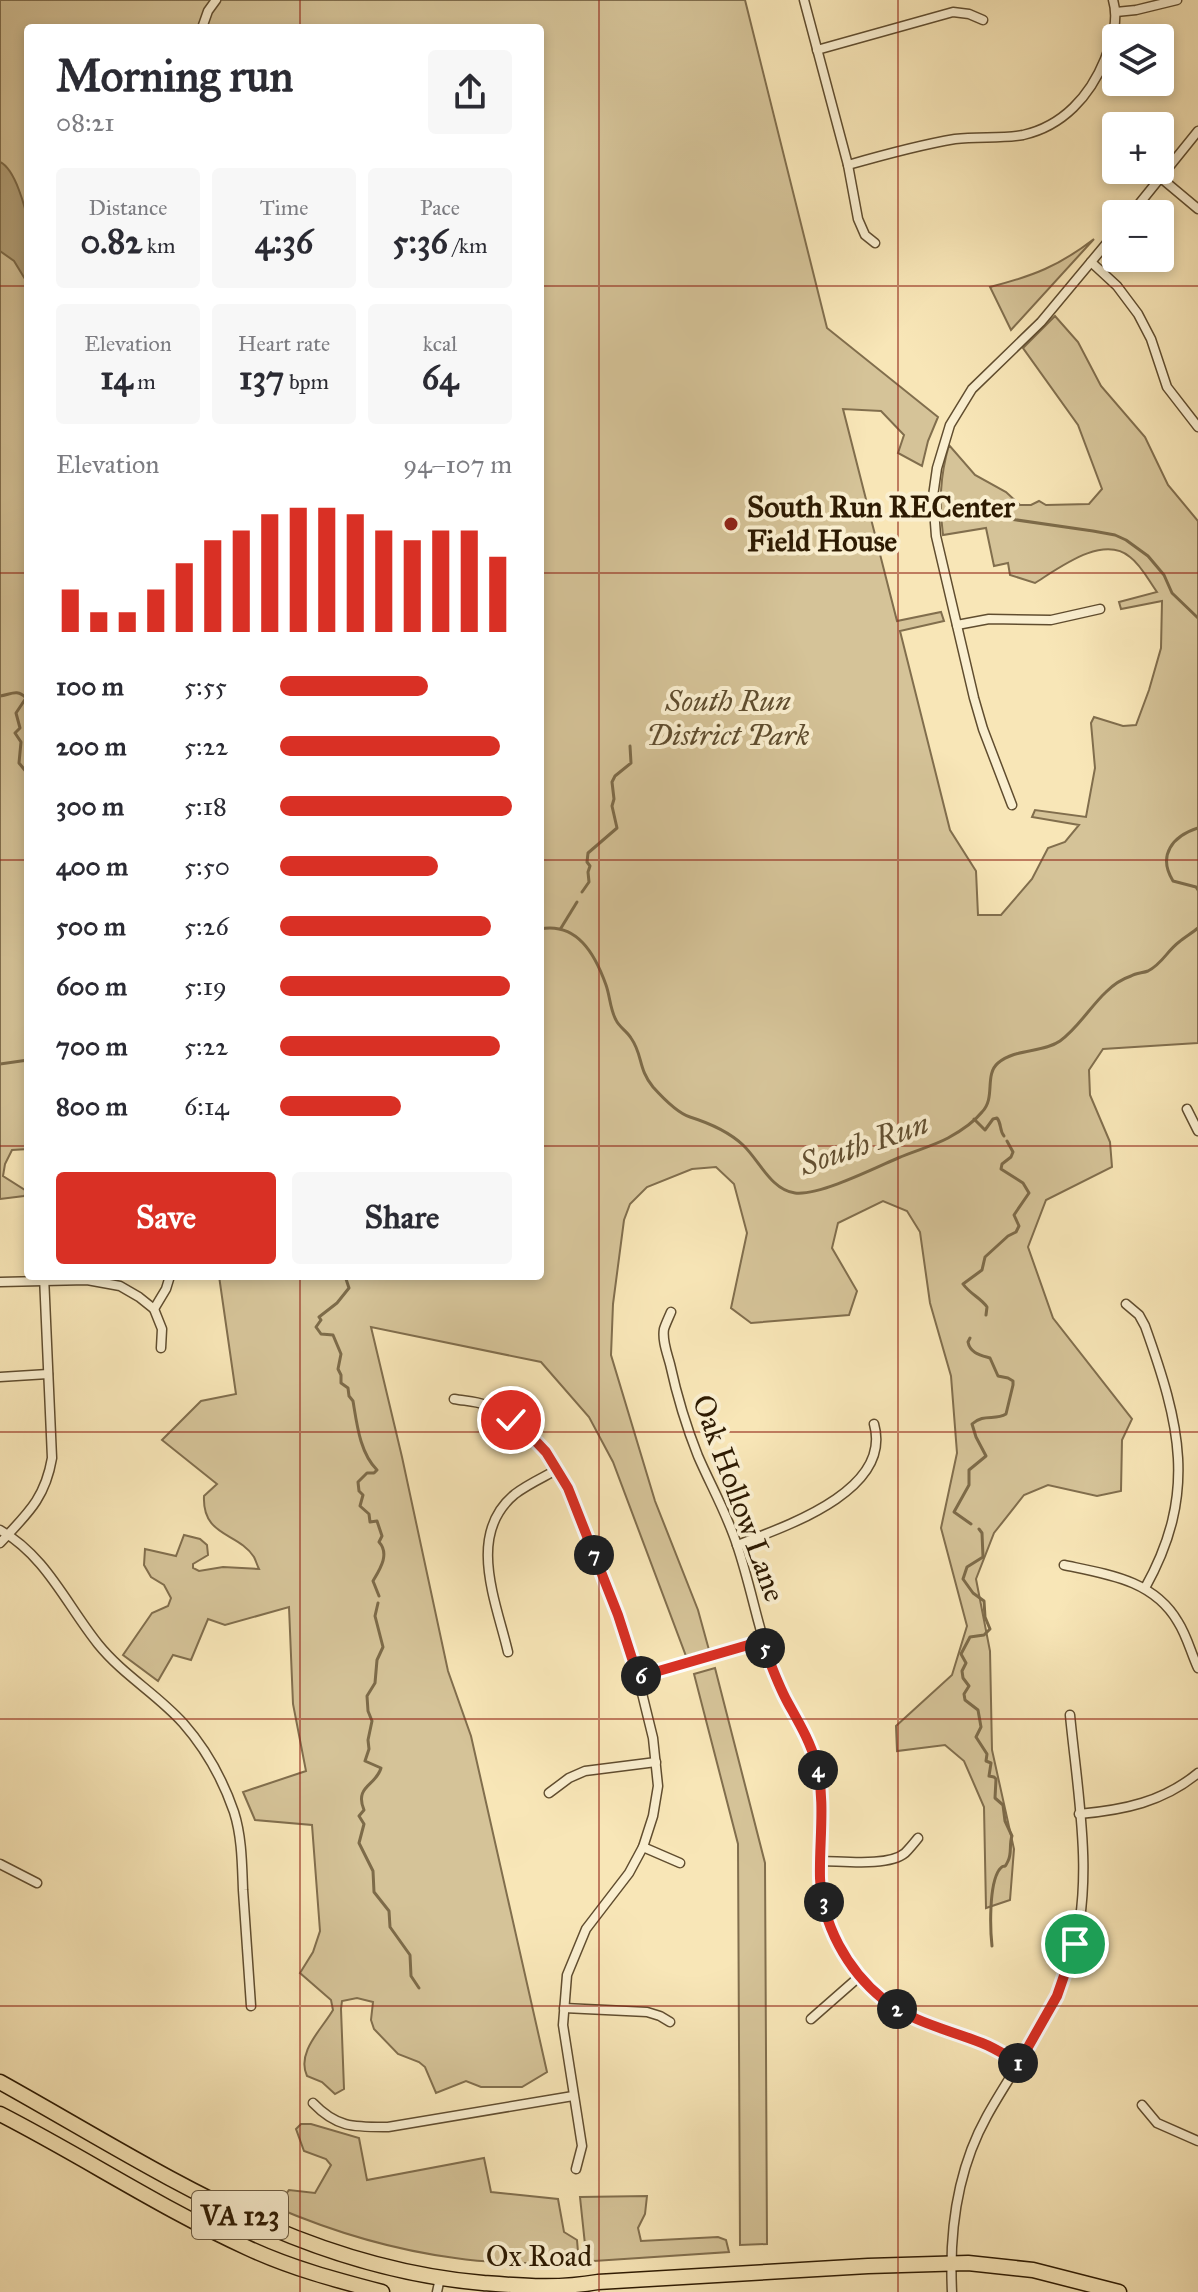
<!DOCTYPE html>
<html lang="en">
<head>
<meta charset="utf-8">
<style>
  body { margin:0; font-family:"IM FELL Great Primer",serif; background:#f7f7f7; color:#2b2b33; height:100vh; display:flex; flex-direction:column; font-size:30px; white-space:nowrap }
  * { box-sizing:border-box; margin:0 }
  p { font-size:26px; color:#7c7c81 }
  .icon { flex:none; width:44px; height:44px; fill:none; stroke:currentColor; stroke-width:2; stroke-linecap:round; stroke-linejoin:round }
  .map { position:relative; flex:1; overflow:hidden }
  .sheet { position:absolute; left:24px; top:24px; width:520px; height:1256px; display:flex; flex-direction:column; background:#fff; border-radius:8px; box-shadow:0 4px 12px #0003 }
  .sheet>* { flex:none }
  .tools { position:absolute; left:1102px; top:24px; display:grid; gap:16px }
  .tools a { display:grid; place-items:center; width:72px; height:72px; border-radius:8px; background:#fff; box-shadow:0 4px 12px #0003; font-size:40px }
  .pin { position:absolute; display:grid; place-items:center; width:68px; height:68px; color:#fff; margin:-34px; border:4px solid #fff; border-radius:50%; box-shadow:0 2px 8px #0007 }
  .km { position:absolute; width:40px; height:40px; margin:-20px; border-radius:50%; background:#222; color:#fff; font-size:22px; line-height:40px; text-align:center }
  .round { display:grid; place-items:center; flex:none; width:84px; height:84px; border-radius:8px; background:#f7f7f7 }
  .summary { display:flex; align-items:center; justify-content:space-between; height:136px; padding:0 32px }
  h1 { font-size:44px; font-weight:800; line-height:60px }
  .figures { display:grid; grid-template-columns:repeat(3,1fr); gap:12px; height:136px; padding:8px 32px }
  .figures div { display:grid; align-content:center; border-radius:8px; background:#f7f7f7; text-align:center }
  .figures b { font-size:34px; font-weight:800 }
  .figures small { font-size:22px; font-weight:400 }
  .figures p { font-size:22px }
  .chart { height:224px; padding:16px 32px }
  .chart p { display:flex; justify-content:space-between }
  .chart svg { width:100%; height:144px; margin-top:8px; stroke:#d93025; stroke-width:6 }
  .cta { display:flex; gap:16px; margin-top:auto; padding:16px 32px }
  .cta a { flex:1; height:92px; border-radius:8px; background:#d93025; color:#fff; font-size:32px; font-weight:800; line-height:92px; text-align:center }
  .cta a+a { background:#f7f7f7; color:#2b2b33 }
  ul { padding:0 32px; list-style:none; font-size:26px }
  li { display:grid; grid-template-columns:128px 96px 1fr; align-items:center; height:60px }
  li i { height:20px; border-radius:10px; background:#d93025 }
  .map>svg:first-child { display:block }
</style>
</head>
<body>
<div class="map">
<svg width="1198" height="2292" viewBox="0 0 1198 2292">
  <rect width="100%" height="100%" fill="#f8e6b7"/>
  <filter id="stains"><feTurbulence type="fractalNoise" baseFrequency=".0025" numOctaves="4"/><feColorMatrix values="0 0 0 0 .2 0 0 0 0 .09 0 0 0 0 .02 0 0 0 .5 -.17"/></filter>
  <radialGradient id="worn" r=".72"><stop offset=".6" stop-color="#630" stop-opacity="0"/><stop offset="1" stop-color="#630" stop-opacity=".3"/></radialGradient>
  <!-- green -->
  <g fill="#d5c398" stroke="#816e4d" stroke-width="2">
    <path d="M0 0H745L827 328 938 417 928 441 922 466 898 453 904 435 881 411 843 409 897 621 941 612 944 621 900 631 950 830 976 871 978 915H1001L1032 879 1048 848 1065 842 1079 825 1032 817 1035 810 1086 817 1095 768 1091 723 1094 717 1123 726 1136 725 1149 690 1161 648 1162 601 1121 609 1119 602 1157 592C1149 581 1141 565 1130 557 1103 534 1059 568 1035 583L1010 575 1008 563 994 566 986 528 943 535C939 503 940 476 949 445L975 475 1006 492 1020 505H1031L1039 501 1046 505 1089 504 1102 489 1078 425 1023 348 1055 316 1078 342 1101 386 1145 437 1168 485 1198 521V1043L1103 1049 1089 1070 1090 1095 1110 1142 1112 1167 1046 1200 1028 1247 1053 1318 1132 1419 1122 1440 1121 1491 1097 1496 1048 1485 1024 1495 994 1533 976 1579 990 1651 992 1750 1014 1849 1010 1900 986 1908 984 1807 964 1761 945 1745 897 1751 896 1726 952 1675 967 1626 941 1528 957 1453 951 1376 930 1303 920 1232 907 1211 883 1201 838 1223 832 1248 857 1291 849 1315 751 1323 731 1308 747 1233 734 1184 716 1167 692 1169 647 1187 630 1204 624 1220 613 1304 611 1355 655 1501 698 1610 709 1650 686 1656 613 1462 589 1417 541 1362 371 1327 402 1457 448 1671 471 1736 547 2072 522 2087H481L466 2081 436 2093 425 2067 419 2062 398 2054 374 2029 371 2020 373 2002 357 1998 342 2001 341 2009 344 2089 335 2094 322 2082 307 2076C296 2052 322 2029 333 2010L331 2000 300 1973 313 1952 320 1931 312 1825 255 1820 243 1792 306 1771 293 1704 289 1607 225 1625 208 1619 191 1660 173 1655 158 1681 123 1655 152 1613 168 1606 171 1598 164 1585 151 1577 144 1565 145 1549 176 1556 184 1535 200 1539 207 1545 208 1555 193 1564V1568L199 1571 223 1567 259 1569C257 1565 256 1561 254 1557 238 1532 202 1537 204 1496L217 1484 162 1440 201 1401 236 1394 219 1276H540V28H28V1149L12 1150 5 1164 3 1176 28 1192 24 1196 0 1199Z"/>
    <path d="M1094 239 1011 330 990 287C1033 276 1059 266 1094 239Z"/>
    <polygon points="715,1668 765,1863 767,2244 740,2245 738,1844 694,1674"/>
    <path d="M301 2124H311L359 2138 367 2180 484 2158 491 2192 558 2199 564 2232 577 2240 579 2264C538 2263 495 2264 455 2258 394 2250 331 2231 275 2207L289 2190 315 2193 331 2165 326 2159 304 2151 296 2129Z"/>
    <polygon points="647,2196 645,2214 638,2228 641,2241 718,2237 726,2240 729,2252 594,2261 586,2254 580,2197"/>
  </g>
  <!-- water -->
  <path fill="#b3a179" stroke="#7d6b49" stroke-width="2" d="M0 162C15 169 26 208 28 225 31 244 28 265 28 284L14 261 0 251Z"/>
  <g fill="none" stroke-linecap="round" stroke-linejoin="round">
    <!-- stream -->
    <g stroke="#7d6b49" stroke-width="3">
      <polyline points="984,504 1003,518 1093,531 1115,535 1126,540 1148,556 1164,575 1172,593 1198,618"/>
      <path d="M0 696C10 695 17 688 26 698L16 713 20 728 15 733 21 742 19 763 28 774"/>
      <path d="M1198 828C1173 836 1157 855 1173 881L1196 887 1198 890"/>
      <polyline points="582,892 589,882 588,872 590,866 587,862 588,853 617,828 612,806 614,799 612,782 615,776 631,763 630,746"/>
      <polyline points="561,928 577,902"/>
      <path d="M540 929C577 922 595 954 606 985 610 996 610 1009 616 1020 619 1027 627 1031 631 1038 643 1055 638 1069 653 1087 662 1097 677 1113 690 1117 709 1123 728 1131 743 1145 759 1160 771 1190 795 1193 819 1196 875 1168 898 1158 914 1151 933 1146 948 1138 959 1132 974 1122 982 1112 996 1098 984 1075 998 1063 1016 1048 1043 1053 1060 1041 1078 1028 1090 1007 1106 992 1112 986 1122 979 1131 976 1136 973 1143 973 1148 971 1162 964 1167 951 1179 942 1185 937 1192 933 1198 928"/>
      <polyline points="0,1064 28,1060"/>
      <path d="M974 1119 985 1130 993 1119 997 1118C1002 1124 999 1130 1004 1136"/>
      <path d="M345 1276 349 1288 337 1303 319 1317 321 1320 316 1327 321 1334 333 1335 341 1354 338 1369 341 1375V1383L348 1388 349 1396 353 1401C357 1425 360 1453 377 1470L374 1473H367L358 1482 359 1491 363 1495 360 1506 369 1514 370 1522 377 1521 382 1536 379 1542C390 1554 380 1569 373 1581L379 1596"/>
      <path d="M986 1315 987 1307C981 1298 970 1294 963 1284L982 1270 985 1257 1008 1236 1016 1232 1019 1226 1014 1215 1016 1212 1029 1193 1023 1183 1001 1169 1002 1164 1011 1157 1013 1152 1007 1141"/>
      <path d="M970 1338 968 1342C970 1353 980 1355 990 1358L998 1376 1008 1378 1013 1381V1385L1006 1414C995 1421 984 1413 972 1424L976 1437 986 1456 969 1470V1485L954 1512 971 1524"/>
      <path d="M979 1529 982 1533 983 1557 967 1567 963 1579 973 1593 984 1601 985 1617 990 1629 984 1635 970 1637 961 1654 966 1663 962 1671 963 1678 969 1686 964 1694 965 1700 978 1710 981 1727 976 1737 987 1754 986 1761 991 1763 989 1776 994 1777 996 1779 995 1798 1003 1805 1005 1821 1012 1836C1009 1844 1012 1854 1008 1861 1003 1872 1006 1861 999 1870 989 1885 990 1928 992 1946"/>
      <path d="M378 1603 375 1616 383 1647 377 1660 375 1683 367 1696 368 1711 372 1721 368 1740 369 1749 365 1761 381 1768C376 1786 354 1786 364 1810L359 1816 364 1824 359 1843 373 1871 374 1892 389 1911 390 1927 410 1955 411 1976 419 1988"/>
    </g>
    <!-- street casing -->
    <g stroke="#604d2f" stroke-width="11">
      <g id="street">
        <polyline points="804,0 848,165 858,219 865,235 875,243"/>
        <polyline points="1116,12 1136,10 1177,0"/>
        <polyline points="202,28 208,11 216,0"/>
        <polyline points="817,50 953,12 969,14 983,20"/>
        <path d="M848 165C883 155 919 145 955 139 978 136 1001 139 1023 135 1063 126 1090 96 1105 59 1112 41 1119 19 1113 0"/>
        <polyline points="1161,178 1198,209"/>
        <polyline points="1131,214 1198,131"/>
        <polyline points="1091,262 1117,286 1138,314 1151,339 1167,387 1198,427"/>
        <polyline points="957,625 989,619 1051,620 1100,609"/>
        <polyline points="1012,805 983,729 974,698 936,536 933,496 937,468 950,425 972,389 1041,322 1116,232"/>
        <polyline points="1187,1109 1198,1131"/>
        <polyline points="0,1282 87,1280 120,1286 139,1297 154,1309 162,1329 161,1348"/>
        <path d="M1126 1304 1139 1315 1145 1326C1180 1424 1198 1493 1145 1588"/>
        <polyline points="154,1309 166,1289 170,1276"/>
        <path d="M671 1312C669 1317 666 1323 664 1329 662 1340 667 1353 670 1364 677 1396 686 1426 698 1456 711 1486 727 1514 737 1545 752 1589 759 1635 776 1678 788 1708 809 1733 817 1765 825 1803 818 1842 820 1880 822 1909 834 1940 850 1964 897 2031 957 2025 1019 2063"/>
        <polyline points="0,1377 48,1374"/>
        <path d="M454 1399C464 1401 476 1401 485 1405 523 1421 549 1452 568 1488L618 1615 638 1677 653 1738 658 1786 653 1816 643 1847 629 1873 586 1929 567 1975 563 2025 582 2146 576 2169"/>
        <path d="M0 1530C46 1556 66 1604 98 1644 123 1675 157 1694 183 1723 205 1748 223 1780 234 1812 242 1837 242 1865 243 1890 246 1929 248 1967 251 2006"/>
        <path d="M0 1543C27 1514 45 1499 52 1458L44 1276"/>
        <path d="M737 1545C784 1527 893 1491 874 1424"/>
        <path d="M1064 1565C1107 1574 1154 1580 1178 1622 1187 1636 1191 1653 1198 1668"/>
        <path d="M508 1652C496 1601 466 1534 515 1494 528 1484 544 1477 558 1469"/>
        <polyline points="638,1677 762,1641"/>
        <polyline points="549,1793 569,1778 585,1771 656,1762"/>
        <path d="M1079 1814C1124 1810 1163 1802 1198 1773"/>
        <polyline points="643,1847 680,1863"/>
        <path d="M821 1861C842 1861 888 1867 905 1853 909 1849 914 1843 918 1838"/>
        <polyline points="0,1864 37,1883"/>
        <polyline points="564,2008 647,2012 660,2016 670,2022"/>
        <polyline points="811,2019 860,1976"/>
        <path d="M313 2103C337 2128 354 2127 388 2127L573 2096"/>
        <polyline points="1142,2105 1157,2123 1198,2141"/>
        <polyline points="437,2292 440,2278"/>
        <path d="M952 2292C949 2231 957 2170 987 2116 1014 2067 1051 2021 1069 1967 1096 1886 1078 1798 1070 1715"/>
      </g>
    </g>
    <!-- highway casing -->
    <g stroke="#2d1a02" stroke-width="17">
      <g id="highway">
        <path d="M0 2082C158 2170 297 2267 483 2283 523 2286 558 2289 598 2282L868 2266 968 2263 1033 2270 1119 2292"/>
        <path d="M0 2114C84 2157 162 2209 248 2248 291 2268 336 2280 382 2292"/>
      </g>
    </g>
    <!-- street -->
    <use href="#street" stroke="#faefd0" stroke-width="8"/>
    <!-- highway -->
    <use href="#highway" stroke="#f8e6b7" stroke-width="14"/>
  </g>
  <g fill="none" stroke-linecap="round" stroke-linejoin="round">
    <!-- route casing -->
    <g stroke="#fff" stroke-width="16">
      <path id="route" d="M511 1420 527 1432 546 1452 568 1488 618 1615 638 1677 762 1641C770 1662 777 1683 788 1703 799 1723 810 1741 816 1763 826 1801 819 1840 820 1878 822 1924 847 1970 883 1999 913 2023 947 2029 982 2043 995 2048 1007 2056 1019 2063L1057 1996 1075 1944"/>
    </g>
    <!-- route -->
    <use href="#route" stroke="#d93025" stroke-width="10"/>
  </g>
  <!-- grid -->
  <path fill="none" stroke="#8f2418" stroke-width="2" stroke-opacity="0.55" d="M300 0V28M599 0V2292M898 0V2292M0 286H28M540 286H1198M0 573H28M540 573H1198M0 860H28M540 860H1198M0 1146H28M540 1146H1198M300 1276V2292M0 1432H1198M0 1719H1198M0 2006H1198"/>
  <!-- markers -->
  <circle fill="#8f2418" stroke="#faefd0" stroke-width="3" cx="731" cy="524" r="8"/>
  <g text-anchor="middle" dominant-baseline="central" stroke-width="8" stroke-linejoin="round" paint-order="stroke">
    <!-- shield labels -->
    <rect fill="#faefd0" stroke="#6a5a40" stroke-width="2" x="192" y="2191" width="96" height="48" rx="6"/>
    <g font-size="28" font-weight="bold" fill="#2d1a02">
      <text x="240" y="2215">VA 123</text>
    </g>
    <!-- poi labels -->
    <g font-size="30" font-weight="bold" fill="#2d1a02" stroke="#faefd0" text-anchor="start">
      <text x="747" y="507">South Run RECenter<tspan x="747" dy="34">Field House</tspan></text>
    </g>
    <!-- park labels -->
    <g font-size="30" font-style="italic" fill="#5f4d2f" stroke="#faefd0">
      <text x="728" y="701">South Run<tspan x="728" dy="34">District Park</tspan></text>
    </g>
    <!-- street labels -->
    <g font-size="30" fill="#2d1a02" stroke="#faefd0">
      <text transform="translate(739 1498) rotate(70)">Oak Hollow Lane</text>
      <text x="539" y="2256">Ox Road</text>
    </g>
    <!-- water labels -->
    <g font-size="32" font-style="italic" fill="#635032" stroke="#faefd0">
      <text transform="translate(864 1144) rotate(-19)">South Run</text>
    </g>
  </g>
  <rect width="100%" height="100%" filter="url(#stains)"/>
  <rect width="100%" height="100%" fill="url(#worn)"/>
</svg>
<div class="tools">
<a><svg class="icon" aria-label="layers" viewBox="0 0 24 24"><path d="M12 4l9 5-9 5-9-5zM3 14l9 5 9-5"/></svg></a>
<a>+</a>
<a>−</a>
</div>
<div class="pin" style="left:1075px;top:1944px;background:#1e9e55"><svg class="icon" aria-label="arrive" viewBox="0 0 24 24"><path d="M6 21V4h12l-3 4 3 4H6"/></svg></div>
<div class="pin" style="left:511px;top:1420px;background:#d93025"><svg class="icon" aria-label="check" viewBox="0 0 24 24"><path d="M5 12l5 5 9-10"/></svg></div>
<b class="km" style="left:1018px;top:2063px">1</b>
<b class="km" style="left:897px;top:2009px">2</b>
<b class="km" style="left:824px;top:1902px">3</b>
<b class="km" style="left:818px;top:1770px">4</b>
<b class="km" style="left:765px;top:1648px">5</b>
<b class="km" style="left:641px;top:1676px">6</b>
<b class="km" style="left:594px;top:1555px">7</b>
<section class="sheet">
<div class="summary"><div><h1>Morning run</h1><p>08:21</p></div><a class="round"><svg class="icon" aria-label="share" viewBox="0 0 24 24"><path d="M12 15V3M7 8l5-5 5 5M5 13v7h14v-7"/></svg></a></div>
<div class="figures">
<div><p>Distance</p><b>0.82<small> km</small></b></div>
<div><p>Time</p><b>4:36</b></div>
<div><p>Pace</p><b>5:36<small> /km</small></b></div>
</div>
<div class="figures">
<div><p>Elevation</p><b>14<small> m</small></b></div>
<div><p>Heart rate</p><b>137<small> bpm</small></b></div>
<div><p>kcal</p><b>64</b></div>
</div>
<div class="chart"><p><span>Elevation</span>94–107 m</p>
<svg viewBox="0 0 160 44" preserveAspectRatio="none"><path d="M5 44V31M15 44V38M25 44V38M35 44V31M45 44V23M55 44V16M65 44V13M75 44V8M85 44V6M95 44V6M105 44V8M115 44V13M125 44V16M135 44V13M145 44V13M155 44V21"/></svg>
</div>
<ul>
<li><b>100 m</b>5:55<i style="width:64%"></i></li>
<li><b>200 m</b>5:22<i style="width:95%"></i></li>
<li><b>300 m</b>5:18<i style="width:100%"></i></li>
<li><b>400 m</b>5:50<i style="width:68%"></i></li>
<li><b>500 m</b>5:26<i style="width:91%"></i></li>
<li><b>600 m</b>5:19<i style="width:99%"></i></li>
<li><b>700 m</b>5:22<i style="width:95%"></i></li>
<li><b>800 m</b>6:14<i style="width:52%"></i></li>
</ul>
<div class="cta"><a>Save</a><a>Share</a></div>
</section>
</div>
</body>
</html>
